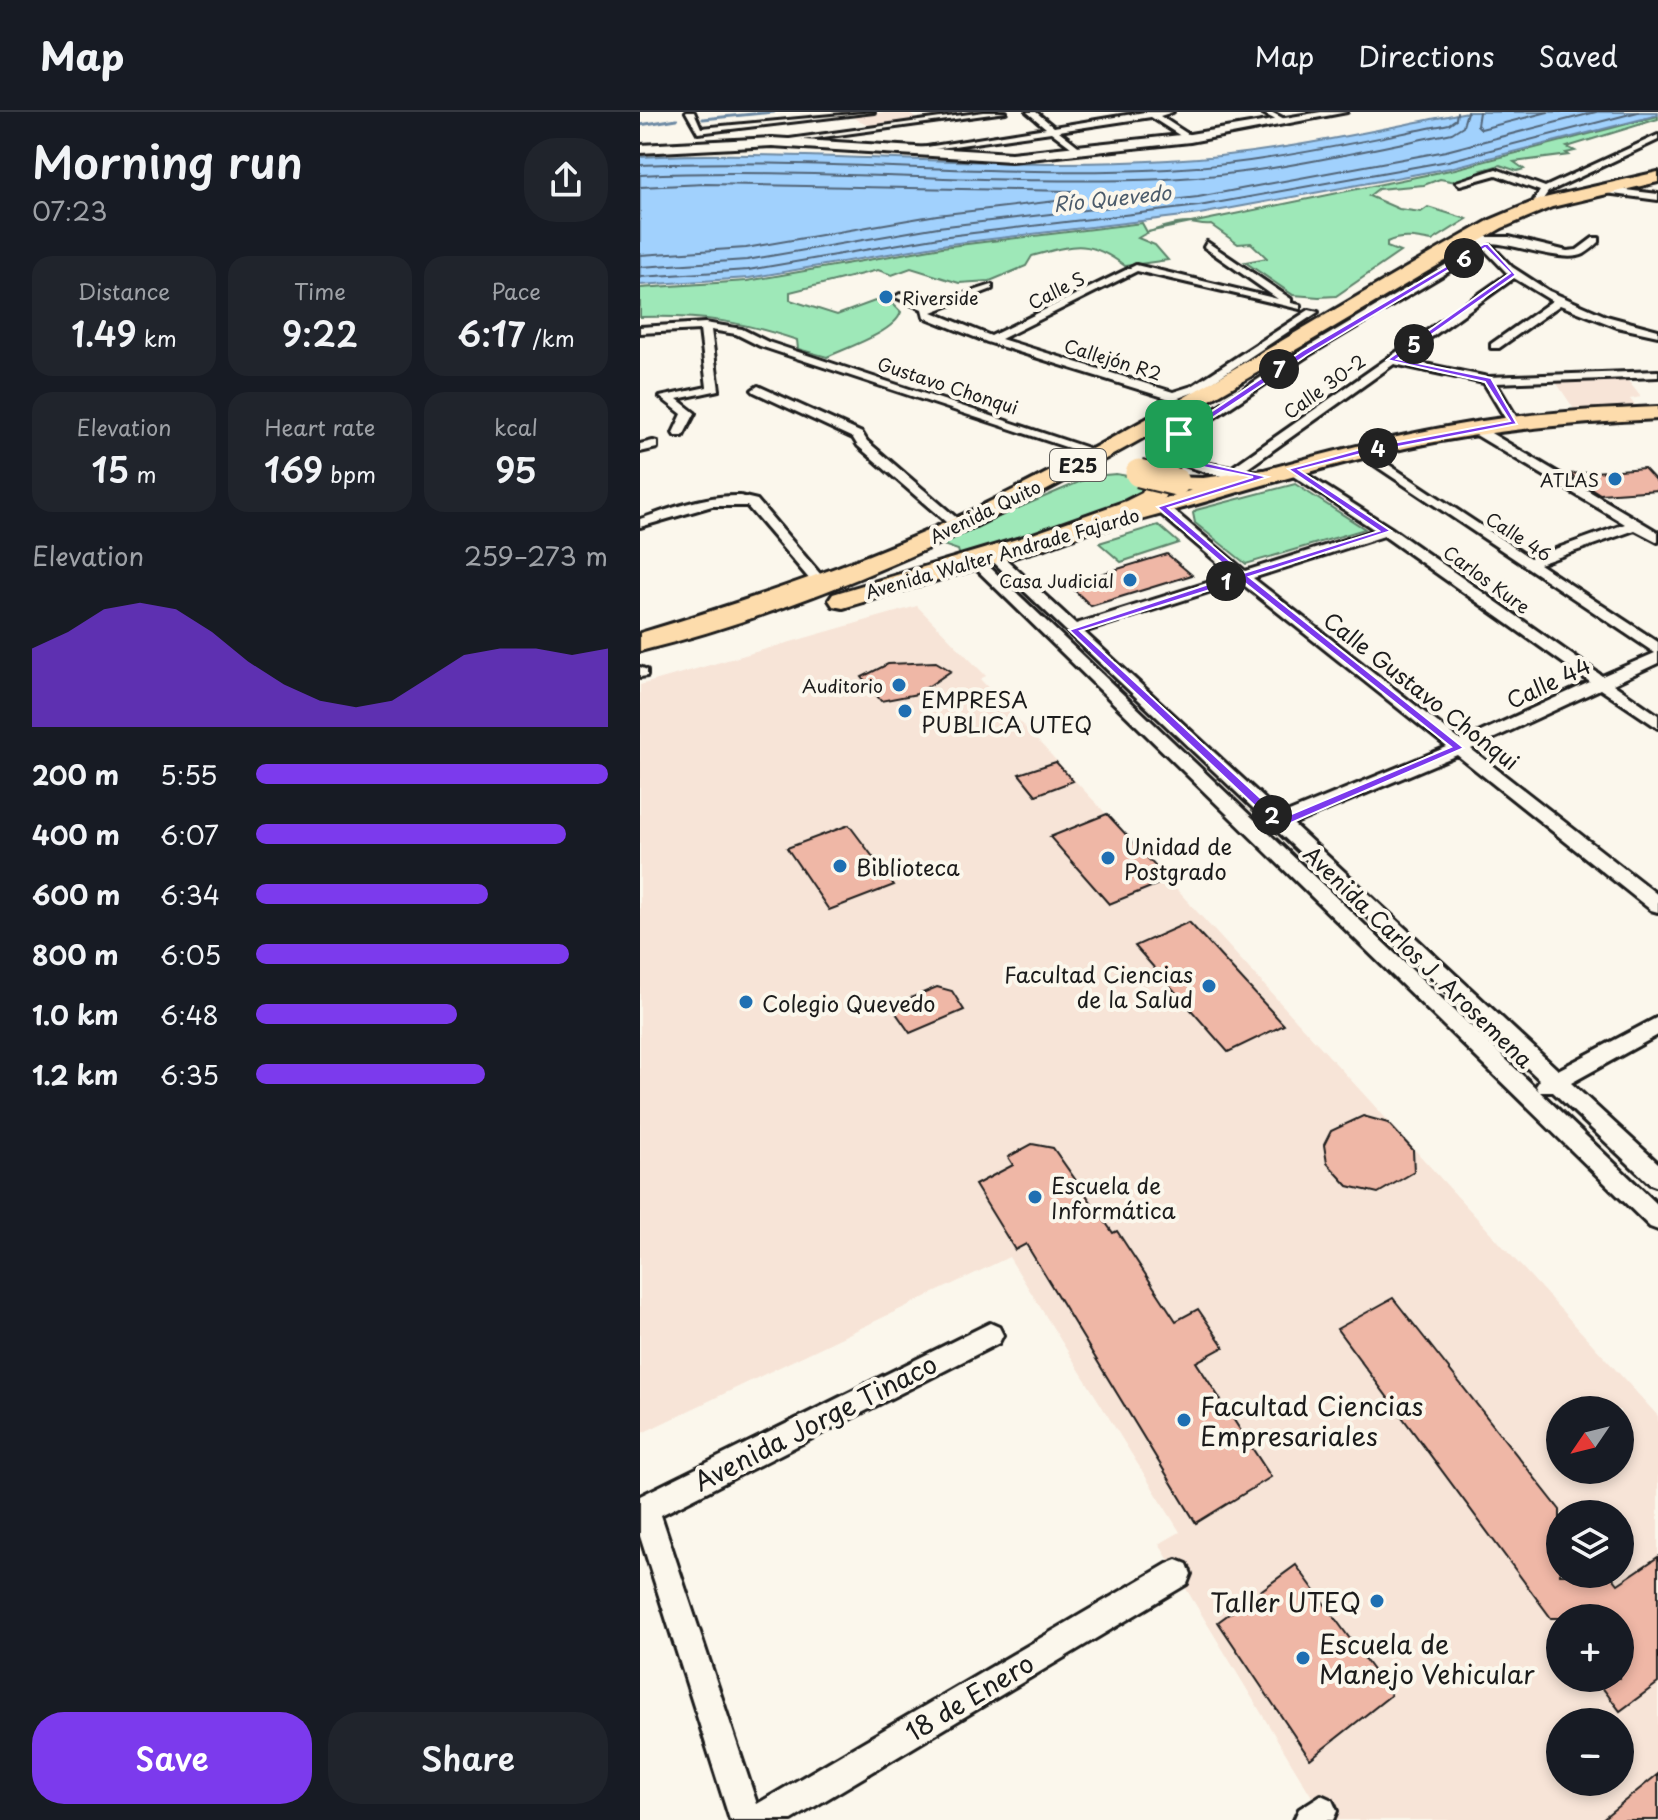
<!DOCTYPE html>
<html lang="en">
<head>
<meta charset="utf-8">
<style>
  body { margin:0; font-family:"Playpen Sans",sans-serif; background:#20242c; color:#f1f3f6; height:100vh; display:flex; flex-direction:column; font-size:30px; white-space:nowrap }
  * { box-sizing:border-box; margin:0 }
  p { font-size:26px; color:#9ea1a6 }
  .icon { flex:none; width:44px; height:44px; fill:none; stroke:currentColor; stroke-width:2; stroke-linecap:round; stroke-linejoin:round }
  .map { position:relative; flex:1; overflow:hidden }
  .side { display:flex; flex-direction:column; background:#171b24; width:640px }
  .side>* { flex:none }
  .needle { width:52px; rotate:235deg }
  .buttons { position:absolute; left:906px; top:1284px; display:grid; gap:16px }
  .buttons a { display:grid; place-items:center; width:88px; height:88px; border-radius:50%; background:#171b24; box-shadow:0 4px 12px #0003; font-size:40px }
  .pin { position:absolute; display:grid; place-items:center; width:68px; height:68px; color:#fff; margin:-34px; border-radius:16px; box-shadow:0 4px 12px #0006 }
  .km { position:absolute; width:40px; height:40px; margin:-20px; border-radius:50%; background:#222; color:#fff; font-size:22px; line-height:40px; text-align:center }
  .round { display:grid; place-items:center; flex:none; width:84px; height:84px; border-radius:32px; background:#20242c }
  .overview { display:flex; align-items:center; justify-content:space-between; height:136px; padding:0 32px }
  h1 { font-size:44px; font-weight:600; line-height:60px }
  .figures { display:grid; grid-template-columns:repeat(3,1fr); gap:12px; height:136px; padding:8px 32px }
  .figures div { display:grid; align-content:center; border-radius:20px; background:#20242c; text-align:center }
  .figures b { font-size:34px; font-weight:600 }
  .figures small { font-size:22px; font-weight:400 }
  .figures p { font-size:22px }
  .chart { height:224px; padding:16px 32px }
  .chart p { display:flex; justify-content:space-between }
  .chart svg { width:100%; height:144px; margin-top:8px; fill:#7c3aed; opacity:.7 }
  .primary-button { display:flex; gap:16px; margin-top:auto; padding:16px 32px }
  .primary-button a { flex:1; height:92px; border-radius:32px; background:#7c3aed; color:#fff; font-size:32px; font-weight:600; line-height:92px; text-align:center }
  .primary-button a+a { background:#20242c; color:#f1f3f6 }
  ul { padding:0 32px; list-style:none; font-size:26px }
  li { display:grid; grid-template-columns:128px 96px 1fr; align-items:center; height:60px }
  li i { height:20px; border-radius:10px; background:#7c3aed }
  header { display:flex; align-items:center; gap:48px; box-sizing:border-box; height:112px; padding:0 40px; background:#171b24; border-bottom:2px solid #363941 }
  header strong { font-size:38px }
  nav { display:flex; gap:44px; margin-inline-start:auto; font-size:28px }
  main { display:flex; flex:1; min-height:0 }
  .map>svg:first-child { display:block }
</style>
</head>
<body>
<header>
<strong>Map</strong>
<nav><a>Map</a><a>Directions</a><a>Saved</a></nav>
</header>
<main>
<section class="side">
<div class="overview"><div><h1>Morning run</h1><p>07:23</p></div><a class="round"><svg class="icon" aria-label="share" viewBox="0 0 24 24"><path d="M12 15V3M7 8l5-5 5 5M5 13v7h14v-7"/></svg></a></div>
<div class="figures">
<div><p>Distance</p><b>1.49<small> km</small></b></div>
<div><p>Time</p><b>9:22</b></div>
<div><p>Pace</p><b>6:17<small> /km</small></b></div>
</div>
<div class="figures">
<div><p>Elevation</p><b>15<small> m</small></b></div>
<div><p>Heart rate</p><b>169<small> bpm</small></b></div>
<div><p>kcal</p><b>95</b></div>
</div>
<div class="chart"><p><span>Elevation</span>259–273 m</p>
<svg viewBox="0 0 160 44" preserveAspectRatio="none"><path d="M0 44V20L10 15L20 8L30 6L40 8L50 15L60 24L70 31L80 36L90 38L100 36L110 29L120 22L130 20L140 20L150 22L160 20V44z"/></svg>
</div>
<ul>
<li><b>200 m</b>5:55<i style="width:100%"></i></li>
<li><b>400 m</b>6:07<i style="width:88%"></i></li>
<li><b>600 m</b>6:34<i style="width:66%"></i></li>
<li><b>800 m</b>6:05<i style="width:89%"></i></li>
<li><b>1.0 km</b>6:48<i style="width:57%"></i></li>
<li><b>1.2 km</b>6:35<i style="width:65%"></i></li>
</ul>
<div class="primary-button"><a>Save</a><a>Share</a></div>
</section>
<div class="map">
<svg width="1018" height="1708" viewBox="0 0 1018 1708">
  <rect width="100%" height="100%" fill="#fbf7ec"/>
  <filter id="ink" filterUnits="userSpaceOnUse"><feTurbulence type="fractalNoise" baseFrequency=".0125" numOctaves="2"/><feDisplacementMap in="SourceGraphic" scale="16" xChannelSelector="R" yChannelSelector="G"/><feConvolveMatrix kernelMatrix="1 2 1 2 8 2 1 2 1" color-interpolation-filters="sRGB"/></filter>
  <g filter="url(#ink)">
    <!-- built -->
    <g fill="#f7e4d7" fill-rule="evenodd">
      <polygon points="245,0 267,0 279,9 233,15 210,4"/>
      <polygon points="985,265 1001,285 990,287 996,295 936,300 914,267"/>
      <path d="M277 494 346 564 340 567 528 768 1018 1304V1708H686L519 1432 540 1420 369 1145 0 1322V573ZM920 1298H980V1358H920ZM920 1402H980V1462H920ZM920 1506H980V1566H920ZM920 1610H980V1670H920Z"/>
    </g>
    <!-- green -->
    <g fill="#9ee8b8" stroke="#5d826a" stroke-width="2">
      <path d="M1018 4V7L927 35 935 39 926 41 929 43 874 50 884 57 877 59 860 53 842 58 849 62 816 70 800 67 784 73 738 77 729 84 759 97 781 100 788 95 827 107 792 129C777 126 761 123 747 130V135L760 140 696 184 679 185 653 183 605 150 627 146 611 131 598 132 571 113C563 114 558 112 551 111 536 110 510 118 498 126L515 133 528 148 485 154C448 126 433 133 392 144L386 154 350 169 319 171 271 156 252 163 238 158 150 180V188L197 203 246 185 261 200C255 220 206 236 187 245L158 237 157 228C99 209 61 203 0 205V176L107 169 302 135 502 111 507 120 815 57Z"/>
      <polygon points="476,362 505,367 506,378 490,389 320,444 318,438 297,431 453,364"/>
      <polygon points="655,372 725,417 606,452 555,411 553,401 556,398"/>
      <polygon points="518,413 539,431 481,450 459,431"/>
    </g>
    <!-- water -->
    <path fill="#a1d1fd" stroke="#6c89a3" stroke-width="2" d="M828 0H1018V3L810 56 560 102 301 133 109 166 0 173V45C176 36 352 59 528 48 630 43 728 19 828 0Z"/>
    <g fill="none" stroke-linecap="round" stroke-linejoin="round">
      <!-- shore -->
      <g stroke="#516476" stroke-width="2">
        <polyline points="839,0 837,13 841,17 908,0"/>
        <path d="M0 53C176 45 352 66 528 57 623 52 716 30 809 12L816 7 817 0"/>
        <path d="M0 63C175 55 351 74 526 67 623 63 717 40 812 21L823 14 827 0"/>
        <polyline points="0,75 65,72 432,79 436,83 433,87 297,103 106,136 0,143"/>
        <polyline points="0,155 107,148 298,115 558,85 806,39 956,0"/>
        <polyline points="0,165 108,158 300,125 559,94 808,49 998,0"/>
      </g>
      <!-- stream -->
      <g stroke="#6c89a3" stroke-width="3">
        <polyline points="63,7 134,0"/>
        <polyline points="0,13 37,7"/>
      </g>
    </g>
    <!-- building -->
    <g fill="#efb7a6" stroke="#1c1c1c" stroke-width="2">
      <polygon points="1004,356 1018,371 1018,378 960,382 929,362"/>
      <polygon points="527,442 552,463 451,494 428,472"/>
      <polygon points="296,550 311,559 277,582 241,589 222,565 248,552"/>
      <polygon points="416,650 433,669 396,683 379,662"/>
      <polygon points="467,702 528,768 469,792 410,725"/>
      <polygon points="209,713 254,773 189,798 147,736"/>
      <polygon points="549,810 644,913 588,940 495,834"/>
      <polygon points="297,875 312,879 324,898 270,921 251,894"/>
      <polygon points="723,1004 748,1011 773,1038 774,1060 738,1081 708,1074 687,1051 684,1033 691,1019"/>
      <polygon points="392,1032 413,1036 473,1121 477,1119 536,1209 558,1197 584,1235 556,1250 631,1365 556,1411 386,1132 375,1138 335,1073 373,1053 368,1045"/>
      <polygon points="753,1186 920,1398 920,1462 970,1462 978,1472 1018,1445 1018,1571 980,1599 955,1566 980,1566 980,1506 911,1506 697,1217"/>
      <polygon points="656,1453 751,1583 670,1647 578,1510"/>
      <polygon points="1018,1662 1018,1708 961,1708"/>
    </g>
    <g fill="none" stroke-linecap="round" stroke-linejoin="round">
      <!-- street casing -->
      <g stroke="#1c1c1c" stroke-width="6">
        <g id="street">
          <polygon points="46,0 54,0 61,16 234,0 58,21"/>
          <polygon points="344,0 366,0 132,32 128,30"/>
          <polygon points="387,0 396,0 414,15 505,0 533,0 520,4 554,26 547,28 511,5 419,19 442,37 439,41 411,20 272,40 268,38 406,16"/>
          <polygon points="621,0 631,0 650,10 643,12"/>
          <polygon points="1018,23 1018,28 908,80 903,87 911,91 906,94 894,88 900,79 856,63 820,73 816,70 856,57 905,75"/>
          <polygon points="961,75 1018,82 1018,88 958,80"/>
          <path d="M834 125H869L927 139 937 138 953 126H959V130C955 134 949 139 944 142 924 152 874 131 849 131L872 155 909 179 966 204 1018 218V224L977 215 920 193 859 236H851V232L912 189 874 166 761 247 848 265 1018 259V265L856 271 880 311 874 315 868 311 844 271 754 252 605 358 629 362V368C601 372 534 356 516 335L661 239 839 133 834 129ZM845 138 868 162 591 356 559 350 530 335 669 243Z"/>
          <polygon points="567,130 651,187 651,191 660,193 660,197 497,159 361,227 533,280 552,274 669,198 678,200 560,278 533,288 347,230 284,205 282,197 255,185 260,182 290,193 352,173 352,177 292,200 351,224 496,153 638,187 564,135"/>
          <polygon points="65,211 102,217 128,230 466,342 456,345 120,234 96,222 71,218 79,278 37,287 55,301 43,324 35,324 33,321 42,302 20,285 67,275 60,218 0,221 0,215"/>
          <polygon points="118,274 222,321 227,329 326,414 314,417 218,334 213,326 114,280 112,278"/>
          <path d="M831 314H839L1018 420V430L995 418 899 452 1018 530V551L973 572 1018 603V616L960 577 831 637 1018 783V800L1011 798 817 643 653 712 918 958 1018 905V923L931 971 1018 1051V1075L1010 1072 913 980H900L1018 1093V1118L1010 1115 326 447 333 443 338 444 899 979 896 974 900 968 345 442 347 439H357L436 512 592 463 516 398V392H526L605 459 735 418 647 360 646 357 652 353 751 416 962 564 1015 541 715 340 725 337 890 446 985 412 831 320ZM744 424 950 570 821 629 613 466ZM600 470 807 635 642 703 444 520Z"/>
          <polygon points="13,329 17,330 17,336 0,340 0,332"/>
          <path d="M100 384 117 388 187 470V476H177L107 394H72L0 415V407C33 396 65 383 100 384Z"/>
          <polygon points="0,555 7,558 7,564 0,565"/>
          <polygon points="350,1211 359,1215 363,1223 359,1231 21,1403 117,1692 527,1452 537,1448 547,1452 551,1462 547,1472 152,1708 90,1708 0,1424 0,1384"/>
          <polygon points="681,1683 692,1688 697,1699 693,1708 654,1708 659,1697"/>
        </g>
      </g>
      <!-- secondary casing -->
      <g stroke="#1c1c1c" stroke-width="6">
        <polygon id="secondary" points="681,0 707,0 550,30 371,49 132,34 0,41 0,33 132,26 371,41 550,22"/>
      </g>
      <!-- primary casing -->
      <g stroke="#1c1c1c" stroke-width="6">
        <path id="primary" d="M1018 295V307C933 311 849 318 765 336 660 359 559 394 455 420L447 418 443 413 447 408C570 374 692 335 818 313 884 301 951 298 1018 295Z"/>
      </g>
      <!-- highway casing -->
      <g stroke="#1c1c1c" stroke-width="6">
        <g id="highway">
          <path d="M1018 60V70L912 95 862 116C584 276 316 460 0 539V521C116 486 232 447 341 394 516 309 680 203 850 108L900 87Z"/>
          <polygon points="624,358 633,360 636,365 633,370 563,380 529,376 522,390 504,399 408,435 203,496 193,494 189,488 193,482 390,423 486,389 502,381 508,370 524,369 527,365 563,366"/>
        </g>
      </g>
      <!-- street -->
      <use href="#street" fill="#fbf7ec" fill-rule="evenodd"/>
      <!-- secondary -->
      <use href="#secondary" fill="#fbf7ec" fill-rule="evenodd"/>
      <!-- primary -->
      <use href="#primary" fill="#fddcac" fill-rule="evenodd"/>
      <!-- highway -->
      <use href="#highway" fill="#fddcac" fill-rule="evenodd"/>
      <!-- highway-bridge casing -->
      <g stroke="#1c1c1c" stroke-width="31" stroke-linecap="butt">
        <polyline id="highway-bridge" points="499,361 536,370"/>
      </g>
      <!-- highway-bridge -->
      <use href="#highway-bridge" stroke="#fddcac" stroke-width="27"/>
    </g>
  </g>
  <!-- route -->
  <path fill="#7c3aed" stroke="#fff" stroke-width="2" fill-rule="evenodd" d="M844 132H848L876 163 757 247 851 266 877 312 721 342 659 358 751 419 609 465 824 636 644 714H636L429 518 596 463 517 395 613 365 553 353 523 342 520 334 662 239ZM845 136 870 161 747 248 845 270 870 309 721 337 648 357 739 419 604 461 528 396 628 365 558 349 527 336 667 243ZM601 468 811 635 642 706 440 519Z"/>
  <!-- markers -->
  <g fill="#1f6fb2" stroke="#fbf7ec" stroke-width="3">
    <circle cx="246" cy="185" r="8"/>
    <circle cx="975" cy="367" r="8"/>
    <circle cx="490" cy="468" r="8"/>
    <circle cx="259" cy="573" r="8"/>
    <circle cx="265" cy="599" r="8"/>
    <circle cx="468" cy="746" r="8"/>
    <circle cx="200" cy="754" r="8"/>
    <circle cx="569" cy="874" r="8"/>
    <circle cx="106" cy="890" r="8"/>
    <circle cx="395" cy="1085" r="8"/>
    <circle cx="544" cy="1308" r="8"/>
    <circle cx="737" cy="1489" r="8"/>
    <circle cx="663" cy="1546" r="8"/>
  </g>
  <g text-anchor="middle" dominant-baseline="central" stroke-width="8" stroke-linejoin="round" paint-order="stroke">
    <!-- far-street labels -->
    <g font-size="18" fill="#1c1c1c" stroke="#fbf7ec">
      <text transform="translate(416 178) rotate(-27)">Calle S</text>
      <text transform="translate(473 247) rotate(17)">Callejón R2</text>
      <text transform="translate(308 273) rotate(18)">Gustavo Chonqui</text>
      <text transform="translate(684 274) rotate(-36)">Calle 30-2</text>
      <text transform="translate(345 399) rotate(-26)">Avenida Quito</text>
      <text transform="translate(879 424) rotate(33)">Calle 46</text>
      <text transform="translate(362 441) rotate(-16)">Avenida Walter Andrade Fajardo</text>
      <text transform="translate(847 467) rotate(36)">Carlos Kure</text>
    </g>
    <!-- far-poi labels -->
    <g font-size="18" fill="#1c1c1c" stroke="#fbf7ec" text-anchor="end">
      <text x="262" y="185" text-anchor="start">Riverside</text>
      <text x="959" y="367">ATLAS</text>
      <text x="474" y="468">Casa Judicial</text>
      <text x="243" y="573">Auditorio</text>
    </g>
    <!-- far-water labels -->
    <g font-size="20" font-style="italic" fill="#4b5b6b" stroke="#fbf7ec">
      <text transform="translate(472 86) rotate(-6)">Río Quevedo</text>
    </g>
    <!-- shield labels -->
    <rect fill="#fbf7ec" stroke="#5f5e5a" stroke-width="2" x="410" y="337" width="56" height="32" rx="6"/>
    <g font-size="20" font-weight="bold" fill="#1c1c1c">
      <text x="438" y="353">E25</text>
    </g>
    <!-- street labels -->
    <g font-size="22" fill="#1c1c1c" stroke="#fbf7ec">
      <text transform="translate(908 570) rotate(-25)">Calle 44</text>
      <text transform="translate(782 578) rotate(38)">Calle Gustavo Chonqui</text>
      <text transform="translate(779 844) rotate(44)">Avenida Carlos J. Arosemena</text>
    </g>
    <!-- poi labels -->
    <g font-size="22" fill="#1c1c1c" stroke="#fbf7ec" text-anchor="start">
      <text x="281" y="586">EMPRESA<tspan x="281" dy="25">PUBLICA UTEQ</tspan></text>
      <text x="484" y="733">Unidad de<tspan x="484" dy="25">Postgrado</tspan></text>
      <text x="216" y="754">Biblioteca</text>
      <text x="553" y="861" text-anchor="end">Facultad Ciencias<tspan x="553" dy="25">de la Salud</tspan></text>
      <text x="122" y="890">Colegio Quevedo</text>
      <text x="411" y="1072">Escuela de<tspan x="411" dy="25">Informática</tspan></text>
    </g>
    <!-- near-poi labels -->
    <g font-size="26" fill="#1c1c1c" stroke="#fbf7ec" text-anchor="start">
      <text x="560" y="1293">Facultad Ciencias<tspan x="560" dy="30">Empresariales</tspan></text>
      <text x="721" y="1489" text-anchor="end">Taller UTEQ</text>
      <text x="679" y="1531">Escuela de<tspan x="679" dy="30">Manejo Vehicular</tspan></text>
    </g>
    <!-- near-street labels -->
    <g font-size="26" fill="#1c1c1c" stroke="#fbf7ec">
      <text transform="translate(175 1310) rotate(-27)">Avenida Jorge Tinaco</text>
      <text transform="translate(329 1585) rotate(-31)">18 de Enero</text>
    </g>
  </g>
</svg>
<div class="buttons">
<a><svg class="needle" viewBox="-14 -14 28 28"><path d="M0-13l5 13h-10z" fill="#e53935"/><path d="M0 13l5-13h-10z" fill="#9ea1a6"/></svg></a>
<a><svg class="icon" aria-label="layers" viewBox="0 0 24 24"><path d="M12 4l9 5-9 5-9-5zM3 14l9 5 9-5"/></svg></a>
<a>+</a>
<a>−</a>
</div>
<div class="pin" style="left:539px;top:322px;background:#1e9e55"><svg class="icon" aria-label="arrive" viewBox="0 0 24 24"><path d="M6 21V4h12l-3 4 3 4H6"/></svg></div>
<b class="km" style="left:586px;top:469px">1</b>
<b class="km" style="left:632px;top:703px">2</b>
<b class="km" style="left:738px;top:336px">4</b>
<b class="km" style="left:774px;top:232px">5</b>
<b class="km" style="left:824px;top:146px">6</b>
<b class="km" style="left:639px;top:257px">7</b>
</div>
</main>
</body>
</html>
